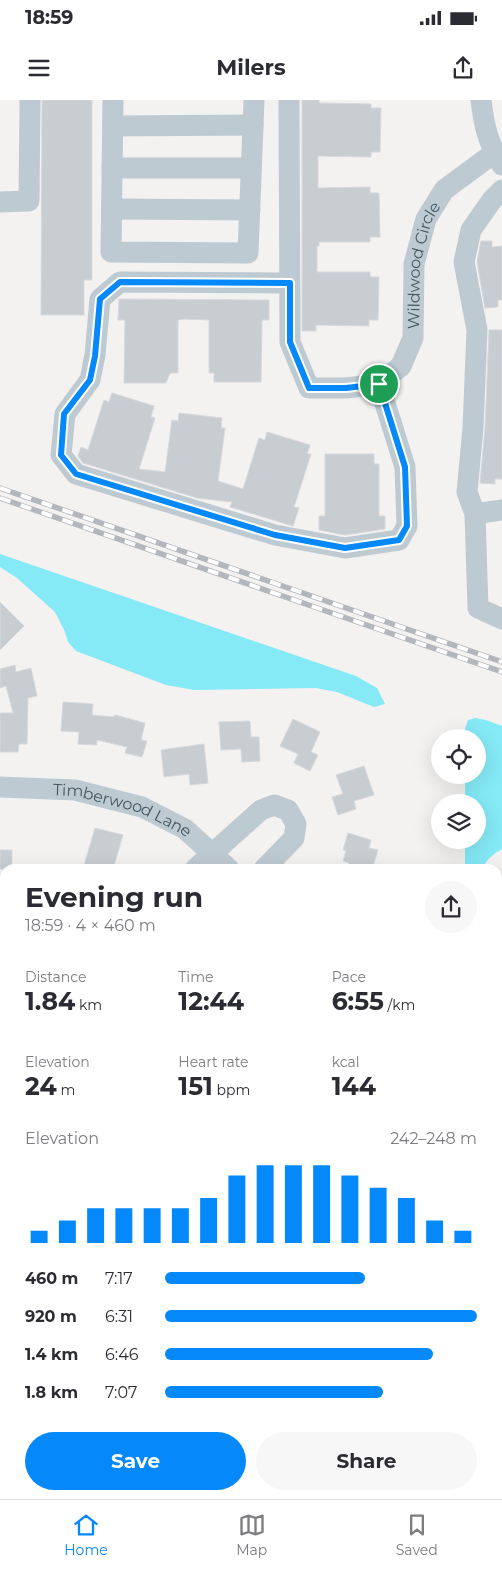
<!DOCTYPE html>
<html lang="en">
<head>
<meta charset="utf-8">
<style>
  body { margin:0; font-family:Montserrat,sans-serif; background:#f7f7f7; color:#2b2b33; height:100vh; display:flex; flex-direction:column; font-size:19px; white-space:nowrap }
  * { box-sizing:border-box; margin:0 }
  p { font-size:16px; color:#7c7c81 }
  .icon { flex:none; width:28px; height:28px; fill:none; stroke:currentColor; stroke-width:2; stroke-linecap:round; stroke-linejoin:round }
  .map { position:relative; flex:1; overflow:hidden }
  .sheet { position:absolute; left:0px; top:764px; width:502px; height:636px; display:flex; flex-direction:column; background:#fff; border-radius:15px 15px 0 0; box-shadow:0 5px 20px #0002 }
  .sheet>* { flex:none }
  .buttons { position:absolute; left:431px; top:629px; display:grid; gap:10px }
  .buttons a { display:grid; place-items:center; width:55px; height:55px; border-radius:50%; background:#fff; box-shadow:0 5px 20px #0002; font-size:25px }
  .pin { position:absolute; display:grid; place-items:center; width:42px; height:42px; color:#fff; margin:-21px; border:2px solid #fff; border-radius:50%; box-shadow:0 1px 5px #0007 }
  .round { display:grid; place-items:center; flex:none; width:52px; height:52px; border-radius:26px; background:#f7f7f7 }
  .overview { display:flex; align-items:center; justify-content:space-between; height:85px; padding:0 25px }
  h1 { font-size:28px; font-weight:700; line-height:38px }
  .metrics { display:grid; grid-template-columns:repeat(3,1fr); gap:8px; height:85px; padding:5px 25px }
  .metrics div { display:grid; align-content:center }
  .metrics b { font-size:25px; font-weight:700 }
  .metrics small { font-size:14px; font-weight:400 }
  .metrics p { font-size:14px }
  .chart { height:140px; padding:10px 25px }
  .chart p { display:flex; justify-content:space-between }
  .chart svg { width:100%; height:90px; margin-top:5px; stroke:#0588f9; stroke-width:6 }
  .primary-button { display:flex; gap:10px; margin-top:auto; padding:10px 25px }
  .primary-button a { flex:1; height:58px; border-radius:30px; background:#0588f9; color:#fff; font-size:20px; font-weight:700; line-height:58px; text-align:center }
  .primary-button a+a { background:#f7f7f7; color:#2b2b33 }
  ul { padding:0 25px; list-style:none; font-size:16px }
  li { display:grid; grid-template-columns:80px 60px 1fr; align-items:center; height:38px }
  li i { height:12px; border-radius:6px; background:#0588f9 }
  .status { display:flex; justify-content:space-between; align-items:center; height:35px; padding:0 25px; background:#fff; direction:ltr }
  .status svg { height:14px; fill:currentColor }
  header { display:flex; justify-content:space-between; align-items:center; height:65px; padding:0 25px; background:#fff; font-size:22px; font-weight:700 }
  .menu { display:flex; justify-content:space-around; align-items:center; height:70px; border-top:1px solid #e1e1e2; background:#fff; font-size:14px; color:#7c7c81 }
  .menu a { display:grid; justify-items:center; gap:2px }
  .menu .on { color:#0588f9 }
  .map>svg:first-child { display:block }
</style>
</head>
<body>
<div class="status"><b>18:59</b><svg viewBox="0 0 49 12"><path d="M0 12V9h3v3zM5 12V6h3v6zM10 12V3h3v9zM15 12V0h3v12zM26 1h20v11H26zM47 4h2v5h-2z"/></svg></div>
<header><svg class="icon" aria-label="menu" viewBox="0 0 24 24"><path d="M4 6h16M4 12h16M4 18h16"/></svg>Milers<svg class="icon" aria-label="share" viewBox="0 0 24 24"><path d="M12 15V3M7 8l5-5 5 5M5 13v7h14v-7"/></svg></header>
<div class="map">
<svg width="502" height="1399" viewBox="0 0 502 1399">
  <rect width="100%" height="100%" fill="#f4f1f1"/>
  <!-- water -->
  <g fill="#85e9f6">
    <polygon points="0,454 356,576 377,588 385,604 374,607 337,592 316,588 194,590 166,585 76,551 68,542 65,532 55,512 17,478 0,467"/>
    <path d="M475 618 486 620 502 626V749C494 754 485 759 484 769H465V740H478V702H465V675H478V638L465 637V629L468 620Z"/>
  </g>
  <!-- building -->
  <g fill="#c8cdd2" stroke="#d5d8dd">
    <polygon points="42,0 92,0 92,180 84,180 84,215 41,215"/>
    <polygon points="302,0 319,0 319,3 371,4 371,8 381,8 380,52 371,52 371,57 318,56 318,88 370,87 370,93 379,93 380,137 370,137 370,142 319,142 319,146 317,146 317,172 370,172 370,177 379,177 378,220 369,220 369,226 316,225 316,231 302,231"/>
    <polygon points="481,141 492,141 492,147 502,146 502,200 498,200 498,207 485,208 477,162"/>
    <polygon points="119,199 269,200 269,220 262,220 261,282 214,282 214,273 209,273 209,220 184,219 178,220 178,273 170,273 166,283 124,283 125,220 118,220"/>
    <polygon points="489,230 502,230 502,379 495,379 495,384 480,383 485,329"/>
    <polygon points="112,293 154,306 151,317 155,318 139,369 165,372 172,320 178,321 179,313 222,318 221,328 225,328 218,381 243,389 259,338 265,340 267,332 310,345 307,354 311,354 294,407 299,408 293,426 230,407 232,402 197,398 83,363 78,356 81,347 88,350 104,300 109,302"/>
    <polygon points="325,354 374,354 374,364 379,364 379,416 385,416 385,429 345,435 319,430 319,416 325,416"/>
    <polygon points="0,502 24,526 0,550"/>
    <polygon points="15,565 16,572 31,568 37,596 28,598 27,644 19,644 18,652 0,652 0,613 13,613 6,586 0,588 0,569"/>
    <polygon points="63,602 93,604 92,615 114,617 115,615 145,623 141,640 147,641 142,657 125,653 127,647 97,640 97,645 78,644 79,632 61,631"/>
    <polygon points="293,619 320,632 311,652 318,655 310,671 294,663 298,654 280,646"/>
    <polygon points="250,621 251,637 259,637 260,661 242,662 241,649 221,650 219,622"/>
    <polygon points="204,644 208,683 190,685 189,674 164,677 161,650"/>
    <polygon points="364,666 374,695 354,701 356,709 338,715 332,697 343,694 336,675"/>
    <polygon points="95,728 123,735 113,769 83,769"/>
    <polygon points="348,733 371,740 369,748 378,750 372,769 348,769 349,763 343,761 346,751 343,750"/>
    <rect x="0" y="750" width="12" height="19"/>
  </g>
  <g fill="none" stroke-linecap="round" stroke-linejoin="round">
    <!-- minor -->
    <g stroke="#becad2" stroke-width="21">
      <polyline points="113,0 111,152 248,153 254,0"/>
      <path id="s1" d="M289 0 290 242 309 288H346L379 284 401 266 413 238 414 164 426 119 444 90 494 53"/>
      <path d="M481 0C484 26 488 43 502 65"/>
      <polyline points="113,26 253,25"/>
      <polyline points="112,68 251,68"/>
      <polyline points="502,90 492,100 471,130 464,162 477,230 473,328 467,392 475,414 478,508 502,519"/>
      <polyline points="0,102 29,101 30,0"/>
      <polyline points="112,109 250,110"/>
      <polyline points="289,183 120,182 100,199 95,255 90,280 65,314 61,355 76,374 275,435 345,448 399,440 407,426 405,367 379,284"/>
      <polyline points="475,414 502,410"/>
      <path id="s2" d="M0 687 75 690 142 707 185 729 229 769"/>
      <polyline points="195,769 261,710 274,705 288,710 296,724 294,738 264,769"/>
      <polyline points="498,1386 502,1386"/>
    </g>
    <!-- rail casing -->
    <g stroke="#b3b7bc" stroke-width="5.5">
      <g id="rail">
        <polyline points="0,388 502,562"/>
        <polyline points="0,398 502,572"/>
      </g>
    </g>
    <!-- rail -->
    <use href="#rail" stroke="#fff" stroke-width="4" stroke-dasharray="11" stroke-linecap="butt"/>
  </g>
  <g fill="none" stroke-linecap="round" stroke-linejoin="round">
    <!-- route casing -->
    <g stroke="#fff" stroke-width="10">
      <polygon id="route" points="120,182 290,183 290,242 309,288 346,288 379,284 405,367 407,426 399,440 345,448 275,435 76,374 61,355 64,314 90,280 95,256 100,199"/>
    </g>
    <!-- route -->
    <use href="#route" stroke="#0588f9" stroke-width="6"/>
  </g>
  <g text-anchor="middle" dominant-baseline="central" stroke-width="4" stroke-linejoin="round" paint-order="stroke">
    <!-- street labels -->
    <g font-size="16" fill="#475761" stroke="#fff">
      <text stroke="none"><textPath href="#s1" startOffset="495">Wildwood Circle</textPath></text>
      <text stroke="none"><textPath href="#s2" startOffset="126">Timberwood Lane</textPath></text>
    </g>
  </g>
</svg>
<div class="buttons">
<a><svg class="icon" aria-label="locate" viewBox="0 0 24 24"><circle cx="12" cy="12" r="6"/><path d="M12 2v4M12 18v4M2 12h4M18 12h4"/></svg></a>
<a><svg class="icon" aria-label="layers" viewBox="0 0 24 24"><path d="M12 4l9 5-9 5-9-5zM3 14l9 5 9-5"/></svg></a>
</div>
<div class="pin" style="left:379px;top:284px;background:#1e9e55"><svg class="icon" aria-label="arrive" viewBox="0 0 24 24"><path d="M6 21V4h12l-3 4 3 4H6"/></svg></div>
<section class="sheet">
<div class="overview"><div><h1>Evening run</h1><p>18:59 · 4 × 460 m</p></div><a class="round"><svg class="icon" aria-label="share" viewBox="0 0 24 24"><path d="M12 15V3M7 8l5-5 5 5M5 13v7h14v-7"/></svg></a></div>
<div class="metrics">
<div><p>Distance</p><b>1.84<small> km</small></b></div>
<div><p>Time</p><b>12:44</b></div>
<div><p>Pace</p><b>6:55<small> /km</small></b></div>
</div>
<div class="metrics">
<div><p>Elevation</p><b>24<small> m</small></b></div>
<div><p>Heart rate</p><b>151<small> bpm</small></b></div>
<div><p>kcal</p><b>144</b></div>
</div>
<div class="chart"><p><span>Elevation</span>242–248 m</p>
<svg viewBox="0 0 160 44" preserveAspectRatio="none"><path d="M5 44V38M15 44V33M25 44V27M35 44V27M45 44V27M55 44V27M65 44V22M75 44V11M85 44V6M95 44V6M105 44V6M115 44V11M125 44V17M135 44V22M145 44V33M155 44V38"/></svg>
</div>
<ul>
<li><b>460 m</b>7:17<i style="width:64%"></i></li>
<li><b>920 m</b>6:31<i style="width:100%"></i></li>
<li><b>1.4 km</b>6:46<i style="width:86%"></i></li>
<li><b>1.8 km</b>7:07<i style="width:70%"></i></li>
</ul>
<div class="primary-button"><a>Save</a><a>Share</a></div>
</section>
</div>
<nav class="menu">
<a class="on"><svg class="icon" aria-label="home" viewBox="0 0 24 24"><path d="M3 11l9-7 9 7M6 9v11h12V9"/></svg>Home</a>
<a><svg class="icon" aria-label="map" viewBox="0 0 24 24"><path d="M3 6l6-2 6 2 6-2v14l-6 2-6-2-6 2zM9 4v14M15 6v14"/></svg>Map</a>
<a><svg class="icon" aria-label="saved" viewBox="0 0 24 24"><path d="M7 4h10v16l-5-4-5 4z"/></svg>Saved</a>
</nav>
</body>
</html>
